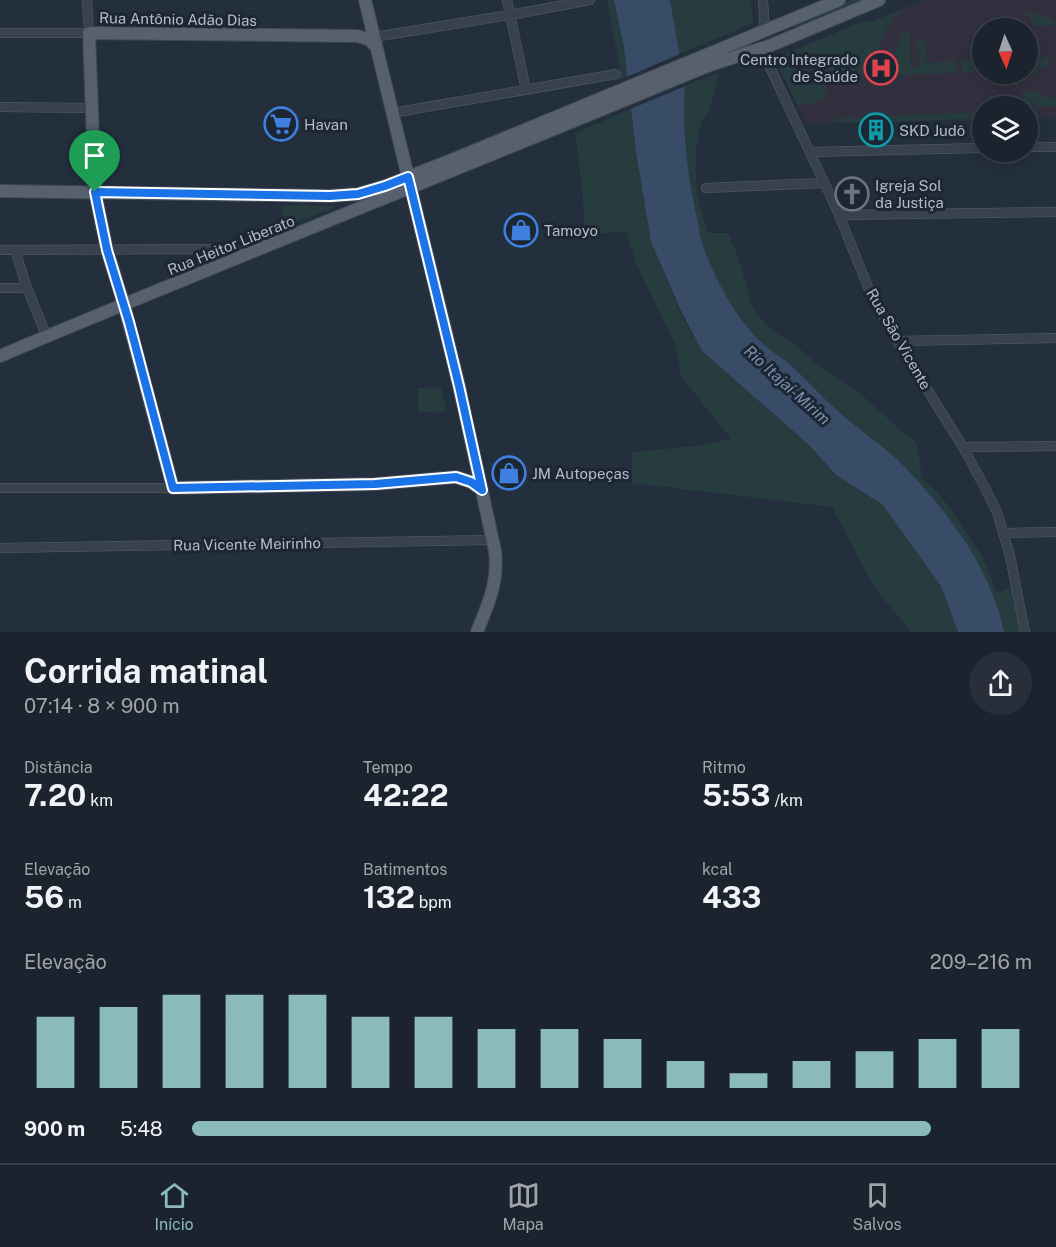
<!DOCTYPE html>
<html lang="pt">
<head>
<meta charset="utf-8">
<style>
  body { margin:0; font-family:"Public Sans",sans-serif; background:#282f3a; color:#f1f3f6; height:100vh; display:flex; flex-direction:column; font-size:22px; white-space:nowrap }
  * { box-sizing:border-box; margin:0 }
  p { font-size:20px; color:#a0a4aa }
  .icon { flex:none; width:33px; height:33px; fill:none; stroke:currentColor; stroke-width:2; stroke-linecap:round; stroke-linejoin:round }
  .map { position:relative; height:632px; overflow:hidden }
  .panel { display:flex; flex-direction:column; background:#1b232e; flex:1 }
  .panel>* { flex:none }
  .needle { width:39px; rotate:177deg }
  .tools { position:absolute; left:972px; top:18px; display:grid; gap:12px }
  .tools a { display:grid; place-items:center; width:66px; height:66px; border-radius:50%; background:#1b232e; box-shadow:0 3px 15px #0003,0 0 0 2px #39404a; font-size:30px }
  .pin { position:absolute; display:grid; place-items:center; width:51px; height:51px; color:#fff; margin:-62px -26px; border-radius:50% 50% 50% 0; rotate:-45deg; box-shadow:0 0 6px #0007 }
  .pin .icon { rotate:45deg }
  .round { display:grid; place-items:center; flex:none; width:63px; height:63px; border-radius:32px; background:#282f3a }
  .summary { display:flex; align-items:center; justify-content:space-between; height:102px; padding:0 24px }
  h1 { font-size:33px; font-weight:700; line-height:45px }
  .stats { display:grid; grid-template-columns:repeat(3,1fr); gap:9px; height:102px; padding:6px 24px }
  .stats div { display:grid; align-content:center }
  .stats b { font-size:30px; font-weight:700 }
  .stats small { font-size:16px; font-weight:400 }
  .stats p { font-size:16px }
  .chart { height:168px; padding:12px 24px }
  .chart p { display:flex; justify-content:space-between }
  .chart svg { width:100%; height:108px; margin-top:6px; stroke:#8bbbb9; stroke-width:6 }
  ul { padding:0 24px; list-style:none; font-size:20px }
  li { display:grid; grid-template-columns:96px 72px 1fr; align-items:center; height:45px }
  li i { height:15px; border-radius:8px; background:#8bbbb9 }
  .tabs { display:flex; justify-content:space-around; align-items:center; height:84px; border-top:2px solid #39404a; background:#1b232e; font-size:16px; color:#a0a4aa }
  .tabs a { display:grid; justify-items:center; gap:3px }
  .tabs .active { color:#8bbbb9 }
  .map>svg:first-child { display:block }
</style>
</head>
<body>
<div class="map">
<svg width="1056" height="632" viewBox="0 0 1056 632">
  <rect width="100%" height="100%" fill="#242f3e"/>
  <!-- medical -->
  <path fill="#32303f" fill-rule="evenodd" d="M924 0H1056V118L1030 119V117H1028V106H982V119L806 123 776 62 780 56 859 23 875 20ZM982 28H1028V74H982Z"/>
  <!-- green -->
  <g fill="#263c3f">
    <polygon points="607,0 614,0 624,48 627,76 622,79"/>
    <polygon points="670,0 751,0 753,22 744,27 679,54"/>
    <polygon points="851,0 866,0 796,29 794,24"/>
    <path d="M907 7C879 25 879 46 880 76L838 78 828 77C834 53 805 44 797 64 791 81 810 90 824 82L827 85C826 90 825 98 821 101L798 107 776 62 780 56 859 23 875 20Z"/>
    <polygon points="1025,11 1046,17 1056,25 1032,26 1031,16 1025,16"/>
    <path d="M907 30 909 32 911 67 920 66 919 52 916 40H925L927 63 956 61V73L896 75C895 58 893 43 907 30Z"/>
    <polygon points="1049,57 1050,66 1038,67 1038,74 1017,75 1016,74 1028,74 1028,58"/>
    <polygon points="982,60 982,72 962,72 962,61"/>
    <path d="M718 73 716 87 709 111 701 122 696 150V186L701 212 709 233H728L739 259 751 303 756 313 770 329 794 344 823 369 855 389 895 425 915 441 919 455 922 479 937 492 950 508 982 556 996 591 998 593 1012 587 1021 632H1004C991 566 944 507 898 460 881 444 862 432 845 417 826 401 810 383 792 366 784 359 775 354 767 347 759 341 751 332 745 324 728 304 709 265 701 239 699 231 698 222 696 213 687 172 682 128 685 86Z"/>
    <path d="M1023 91H1035C1040 97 1048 98 1056 97V106L1045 107 1022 104Z"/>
    <polygon points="631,109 636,152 651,242 680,312 702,351 809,445 836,475 883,505 941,586 958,632 911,632 874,587 832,507 632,483 632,452 696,446 731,439 681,376 676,347 636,263 626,232 585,234 582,188 575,133"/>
    <polygon points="982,112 982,119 836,123 836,118"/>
    <polygon points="281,205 333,206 335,207 285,227"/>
    <polygon points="441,387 447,411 418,412 418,388"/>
  </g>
  <!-- water -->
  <path fill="#394c67" d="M614 0H670L685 86C682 128 687 172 696 213 698 221 699 231 701 239 709 265 728 304 745 324 751 332 759 341 767 347 775 354 784 359 792 366 810 383 826 401 845 417 862 432 881 444 898 460 944 507 991 566 1004 632H958L941 586 883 505 836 475 809 445 702 351 681 311 651 242 636 152 624 48Z"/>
  <!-- pier -->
  <polygon fill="#242f3e" points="682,53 688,85 628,110 624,78"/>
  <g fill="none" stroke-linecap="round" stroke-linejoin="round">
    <!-- minor casing -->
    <g stroke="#565f6c" stroke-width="10">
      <g id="minor">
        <polyline points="507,0 526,90"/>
        <polyline points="763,0 765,30"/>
        <polyline points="0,33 89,33 87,0"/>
        <polyline points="374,37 510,15 590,0"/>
        <polyline points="761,48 837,210 870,292 897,341 963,447 985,488 997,512 1010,556 1025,632"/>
        <polyline points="0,107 92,108"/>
        <polyline points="392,113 616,74"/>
        <polyline points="1028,147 1056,147"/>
        <polyline points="810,152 982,148"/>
        <polyline points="706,188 824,183"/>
        <polyline points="839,215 1056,212"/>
        <polyline points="0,250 224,249 232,254 236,259"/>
        <polyline points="15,250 27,288 47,337"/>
        <polyline points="0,288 27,288"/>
        <polyline points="897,341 1056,338"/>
        <polyline points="963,447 1056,446"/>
        <polyline points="0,488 173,488"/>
        <polyline points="1004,533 1056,532"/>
        <polyline points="0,548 493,540"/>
      </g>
    </g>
    <!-- major casing -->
    <g stroke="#414a57" stroke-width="14">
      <g id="major">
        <path d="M365 0 459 386 495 551C499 582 488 604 477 632"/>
        <polyline points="376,46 368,39 357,36 89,33 95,192 107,250 124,305 173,488 375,484 456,477 471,482 482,490"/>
        <polyline points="0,191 330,196 358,194 385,186 454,159 839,0"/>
        <path d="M0 356C225 261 452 172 678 78L713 64 769 46 879 0"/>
      </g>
    </g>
    <!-- minor -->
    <use href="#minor" stroke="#38414e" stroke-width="9"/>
    <!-- major -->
    <use href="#major" stroke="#56606e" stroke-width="12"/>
  </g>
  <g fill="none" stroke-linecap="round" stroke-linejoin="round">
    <!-- route casing -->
    <g stroke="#fff" stroke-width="12">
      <polygon id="route" points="408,177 459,386 482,490 471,482 456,477 375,484 173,488 129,322 107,250 95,192 330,196 358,194 385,186"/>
    </g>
    <!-- route -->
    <use href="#route" stroke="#1a73e8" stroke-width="8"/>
  </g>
  <!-- icons -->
  <defs>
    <g id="hospital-ring" transform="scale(1.725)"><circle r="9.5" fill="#1d2633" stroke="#e0444e" stroke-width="1.5"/><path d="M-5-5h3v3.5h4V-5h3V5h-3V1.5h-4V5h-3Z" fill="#e0444e"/></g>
    <g id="supermarket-ring" transform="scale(1.725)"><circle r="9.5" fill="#1d2633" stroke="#3f7fe0" stroke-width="1.5"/><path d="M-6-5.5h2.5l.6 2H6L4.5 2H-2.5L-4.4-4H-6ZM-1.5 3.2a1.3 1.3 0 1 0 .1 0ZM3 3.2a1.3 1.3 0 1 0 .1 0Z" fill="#3f7fe0"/></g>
    <g id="building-ring" transform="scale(1.725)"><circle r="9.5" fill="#1d2633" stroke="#0f9aa8" stroke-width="1.5"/><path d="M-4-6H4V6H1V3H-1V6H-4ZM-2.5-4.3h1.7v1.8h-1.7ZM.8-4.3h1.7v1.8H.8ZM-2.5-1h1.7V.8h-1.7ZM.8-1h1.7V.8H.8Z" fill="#0f9aa8"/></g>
    <g id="church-ring" transform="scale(1.725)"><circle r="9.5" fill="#1d2633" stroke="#6b7280" stroke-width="1.5"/><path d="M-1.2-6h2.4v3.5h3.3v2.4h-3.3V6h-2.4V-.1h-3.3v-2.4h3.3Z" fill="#6b7280"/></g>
    <g id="shop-ring" transform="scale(1.725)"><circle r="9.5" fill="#1d2633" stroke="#3f7fe0" stroke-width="1.5"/><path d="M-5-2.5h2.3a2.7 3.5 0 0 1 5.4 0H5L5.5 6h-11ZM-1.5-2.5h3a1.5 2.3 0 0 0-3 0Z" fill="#3f7fe0"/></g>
  </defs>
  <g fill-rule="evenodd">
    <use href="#hospital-ring" x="881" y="68"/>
    <use href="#supermarket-ring" x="281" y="124"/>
    <use href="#building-ring" x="876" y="130"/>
    <use href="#church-ring" x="852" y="194"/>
    <use href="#shop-ring" x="521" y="230"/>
    <use href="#shop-ring" x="509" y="473"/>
  </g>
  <g text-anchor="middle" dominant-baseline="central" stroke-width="6" stroke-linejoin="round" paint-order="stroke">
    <!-- street labels -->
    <g font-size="15" fill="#b4bcc9" stroke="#1d2633">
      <text transform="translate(178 19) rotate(1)">Rua Antônio Adão Dias</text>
      <text transform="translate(231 245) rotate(-22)">Rua Heitor Liberato</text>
      <text transform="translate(899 339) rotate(60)">Rua São Vicente</text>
      <text transform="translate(247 544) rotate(-1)">Rua Vicente Meirinho</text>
    </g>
    <!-- poi labels -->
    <g font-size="15" fill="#b4bcc9" stroke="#1d2633" text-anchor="start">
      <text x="858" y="59" text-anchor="end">Centro Integrado<tspan x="858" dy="17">de Saúde</tspan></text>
      <text x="304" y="124">Havan</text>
      <text x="899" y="130">SKD Judô</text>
      <text x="875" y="185">Igreja Sol<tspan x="875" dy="17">da Justiça</tspan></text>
      <text x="544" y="230">Tamoyo</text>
      <text x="532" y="473">JM Autopeças</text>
    </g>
    <!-- water labels -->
    <g font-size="16" font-style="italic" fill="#7c92b1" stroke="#1d2633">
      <text transform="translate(787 385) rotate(42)">Rio Itajaí-Mirim</text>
    </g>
  </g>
</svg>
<div class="tools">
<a><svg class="needle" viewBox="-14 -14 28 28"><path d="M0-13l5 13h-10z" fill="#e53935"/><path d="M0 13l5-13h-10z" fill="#a0a4aa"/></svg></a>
<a><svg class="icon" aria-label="layers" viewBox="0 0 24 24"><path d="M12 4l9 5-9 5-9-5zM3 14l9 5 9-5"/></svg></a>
</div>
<div class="pin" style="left:95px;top:192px;background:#1e9e55"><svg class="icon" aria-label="arrive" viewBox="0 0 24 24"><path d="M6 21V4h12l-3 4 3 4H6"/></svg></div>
</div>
<section class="panel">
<div class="summary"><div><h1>Corrida matinal</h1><p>07:14 · 8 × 900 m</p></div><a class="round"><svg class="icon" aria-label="share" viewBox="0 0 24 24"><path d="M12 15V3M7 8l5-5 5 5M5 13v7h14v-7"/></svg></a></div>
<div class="stats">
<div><p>Distância</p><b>7.20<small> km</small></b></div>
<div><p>Tempo</p><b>42:22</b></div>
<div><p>Ritmo</p><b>5:53<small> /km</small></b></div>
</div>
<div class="stats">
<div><p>Elevação</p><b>56<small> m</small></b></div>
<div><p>Batimentos</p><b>132<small> bpm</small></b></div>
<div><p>kcal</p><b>433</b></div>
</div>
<div class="chart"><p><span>Elevação</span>209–216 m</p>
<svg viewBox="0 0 160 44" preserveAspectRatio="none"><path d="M5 44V15M15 44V11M25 44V6M35 44V6M45 44V6M55 44V15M65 44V15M75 44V20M85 44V20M95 44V24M105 44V33M115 44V38M125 44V33M135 44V29M145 44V24M155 44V20"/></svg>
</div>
<ul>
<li><b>900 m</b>5:48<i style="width:88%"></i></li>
</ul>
</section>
<nav class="tabs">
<a class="active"><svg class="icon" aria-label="home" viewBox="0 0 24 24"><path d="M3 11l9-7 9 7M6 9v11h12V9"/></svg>Início</a>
<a><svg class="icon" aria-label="map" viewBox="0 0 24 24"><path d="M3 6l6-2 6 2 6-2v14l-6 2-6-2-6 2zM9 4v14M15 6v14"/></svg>Mapa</a>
<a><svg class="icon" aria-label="saved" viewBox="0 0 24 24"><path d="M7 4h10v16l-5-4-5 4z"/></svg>Salvos</a>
</nav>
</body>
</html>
